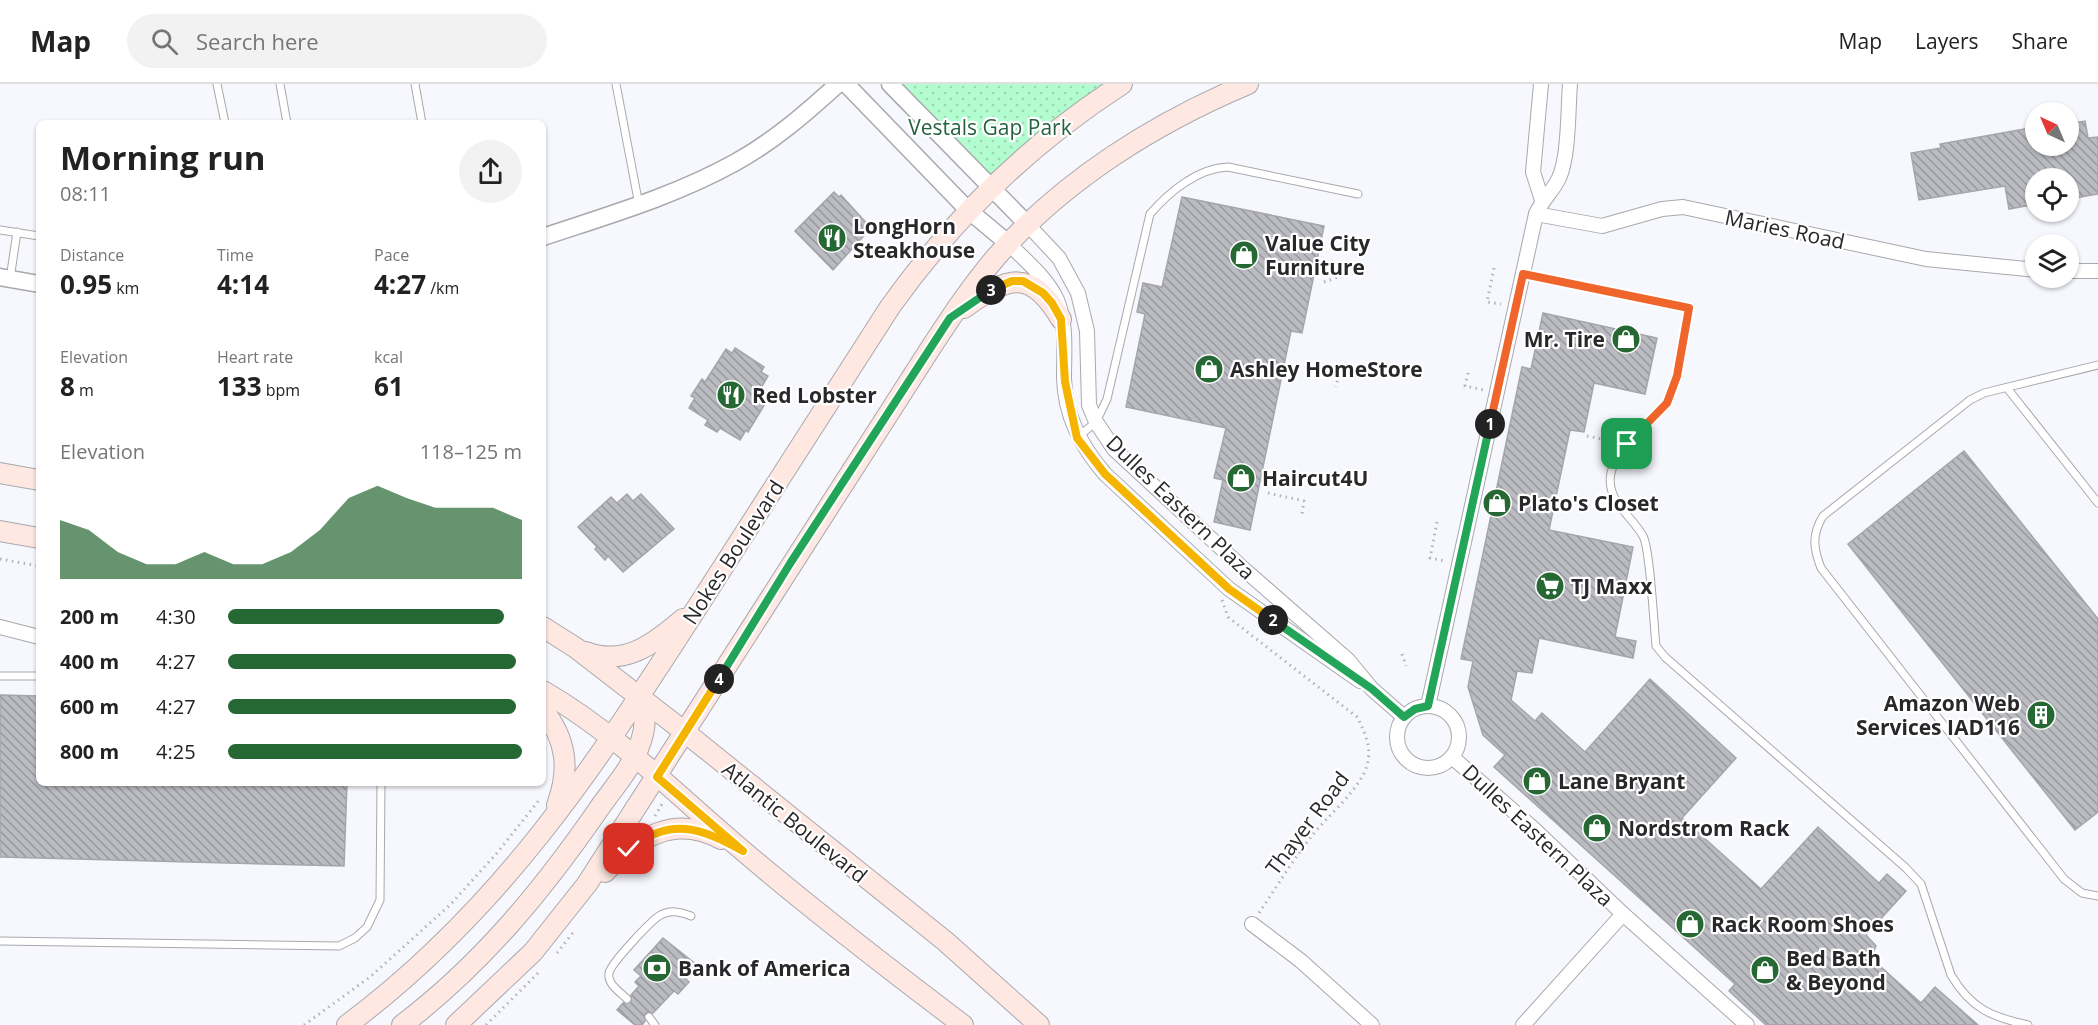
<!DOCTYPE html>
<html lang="en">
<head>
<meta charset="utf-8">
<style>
  body { margin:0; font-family:"Open Sans",sans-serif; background:#f2f2f2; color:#222; height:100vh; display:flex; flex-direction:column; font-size:22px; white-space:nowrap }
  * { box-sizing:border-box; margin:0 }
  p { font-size:20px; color:#767676 }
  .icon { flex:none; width:33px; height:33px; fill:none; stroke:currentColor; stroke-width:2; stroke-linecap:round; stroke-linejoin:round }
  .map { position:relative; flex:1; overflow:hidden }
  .side { position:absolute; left:36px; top:36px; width:510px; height:666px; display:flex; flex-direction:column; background:#fff; border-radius:9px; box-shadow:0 2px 4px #0004 }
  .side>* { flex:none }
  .needle { width:39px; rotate:316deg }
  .controls { position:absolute; left:2025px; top:18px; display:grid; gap:12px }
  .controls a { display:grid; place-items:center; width:54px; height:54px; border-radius:50%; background:#fff; box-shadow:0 2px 4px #0004; font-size:30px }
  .pin { position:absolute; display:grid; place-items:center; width:51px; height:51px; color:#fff; margin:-26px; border-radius:12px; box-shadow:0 3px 9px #0006 }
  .km { position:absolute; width:30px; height:30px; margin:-15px; border-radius:50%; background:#222; color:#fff; font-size:16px; line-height:30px; text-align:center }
  .round { display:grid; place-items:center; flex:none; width:63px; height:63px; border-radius:32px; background:#f2f2f2 }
  .headline { display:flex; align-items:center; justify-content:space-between; height:102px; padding:0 24px }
  h1 { font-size:33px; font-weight:700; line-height:45px }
  .stats { display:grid; grid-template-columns:repeat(3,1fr); gap:9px; height:102px; padding:6px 24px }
  .stats div { display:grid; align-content:center }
  .stats b { font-size:26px; font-weight:700 }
  .stats small { font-size:16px; font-weight:400 }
  .stats p { font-size:16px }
  .chart { height:168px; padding:12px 24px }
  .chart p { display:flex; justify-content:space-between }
  .chart svg { width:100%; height:108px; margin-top:6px; fill:#266833; opacity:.7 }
  ul { padding:0 24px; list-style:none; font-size:20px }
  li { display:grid; grid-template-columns:96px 72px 1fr; align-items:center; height:45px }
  li i { height:15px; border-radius:8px; background:#266833 }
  header { display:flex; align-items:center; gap:36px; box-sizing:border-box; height:84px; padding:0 30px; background:#fff; border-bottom:2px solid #e0e0e0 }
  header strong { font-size:28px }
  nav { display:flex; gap:33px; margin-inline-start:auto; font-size:21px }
  .search { width:420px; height:54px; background:#f2f2f2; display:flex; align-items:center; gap:15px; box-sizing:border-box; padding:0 21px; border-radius:33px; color:#767676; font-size:22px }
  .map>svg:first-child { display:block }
</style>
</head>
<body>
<header>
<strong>Map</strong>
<div class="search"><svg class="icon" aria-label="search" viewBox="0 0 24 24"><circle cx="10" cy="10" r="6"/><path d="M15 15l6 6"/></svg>Search here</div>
<nav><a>Map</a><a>Layers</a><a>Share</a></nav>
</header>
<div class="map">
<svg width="2098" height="941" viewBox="0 0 2098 941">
  <defs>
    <pattern id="green-dots" width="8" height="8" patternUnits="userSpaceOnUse" patternTransform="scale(1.5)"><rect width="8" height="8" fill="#b3fcd0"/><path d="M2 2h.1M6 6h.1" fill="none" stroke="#9ad8b3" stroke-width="1.8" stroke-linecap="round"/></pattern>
    <pattern id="building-back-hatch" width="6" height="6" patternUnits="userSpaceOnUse" patternTransform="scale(1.5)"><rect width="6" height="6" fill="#bbbcc2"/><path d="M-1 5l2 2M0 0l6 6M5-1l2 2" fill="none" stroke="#98999e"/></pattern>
  </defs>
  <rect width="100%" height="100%" fill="#f7f8fe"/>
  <!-- green -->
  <polygon fill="url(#green-dots)" points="890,0 1122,0 989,103"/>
  <!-- building -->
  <g fill="url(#building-back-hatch)" stroke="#a5a5ab" stroke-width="1.5">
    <polygon points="2085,37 2088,54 2098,53 2098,110 2068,115 2068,94 2036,94 2036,120 2009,125 2005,102 1919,116 1911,69 1941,64 1940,60 2036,43 2036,62 2068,62 2068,40"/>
    <polygon points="834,108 839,113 841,111 871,144 833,186 795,147"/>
    <polygon points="1182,113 1324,142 1302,249 1291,247 1250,446 1214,438 1223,396 1214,394 1226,344 1126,323 1145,230 1137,228 1143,199 1162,203"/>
    <polygon points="1543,229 1657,254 1645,310 1594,299 1584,348 1570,346 1549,446 1633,463 1615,553 1636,557 1633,574 1539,554 1532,589 1517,587 1511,616 1535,637 1542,629 1585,668 1650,595 1736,674 1682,734 1761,805 1818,743 1879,799 1887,790 1906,807 1866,851 1876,862 1871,874 1921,919 1935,903 1978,941 1766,941 1729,907 1735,900 1494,683 1505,671 1483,651 1468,603 1473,577 1461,575 1522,283 1531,285"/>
    <polygon points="735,264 764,283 761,288 768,292 761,304 771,310 748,348 746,346 740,356 720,344 717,348 705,341 708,336 689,324 695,314 691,312 702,295 705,298 726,265 732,269"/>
    <polygon points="1964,367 2098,535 2098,728 2075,746 1848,460"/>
    <polygon points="627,410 633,417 641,410 674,445 623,488 608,472 605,476 595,465 597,463 578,443 611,413 617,419"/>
    <polygon points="0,611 39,612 39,699 347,699 344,782 0,773"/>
    <polygon points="663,854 697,881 685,894 689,898 678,910 674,907 653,929 645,929 645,937 642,941 635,941 617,926 623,919 631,918 631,911 639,902 635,898 641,892 634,886"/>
  </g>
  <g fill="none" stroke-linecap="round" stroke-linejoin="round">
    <!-- service casing -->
    <g stroke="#a8a8ae" stroke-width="9">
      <g id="service">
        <polyline points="217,0 225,39"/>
        <polyline points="280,0 287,39"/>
        <polyline points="415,0 422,39"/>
        <polyline points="616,0 639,121"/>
        <polyline points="0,146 39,152"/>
        <path d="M1523 191 1689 224C1684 254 1682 291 1667 318 1652 344 1618 357 1611 389 1605 416 1632 432 1643 452 1650 464 1654 543 1656 562L1665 573 1906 784 1921 800 1951 891C1971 925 1992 933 2028 941"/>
        <polyline points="10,195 17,148"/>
        <path d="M2098 281 1984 309 1970 316 1823 432C1812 450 1813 464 1821 484L2064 795 2082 809 2098 812"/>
        <polyline points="2007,304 2098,419"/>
        <path d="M1079 352 1096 338 1107 315 1150 130C1169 108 1198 84 1228 83L1358 110"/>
        <polyline points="0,592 39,592"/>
        <polyline points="0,857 339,862 355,854 367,843 380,816 381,699"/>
        <path d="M627 915C620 908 607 900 609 889 611 879 651 837 659 832 670 825 681 828 691 832"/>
        <polyline points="649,933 655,941"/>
      </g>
    </g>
    <!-- minor casing -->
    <g stroke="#a8a8ae" stroke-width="16">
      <g id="minor">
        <polyline points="1541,0 1533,88 1542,116"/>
        <polyline points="1536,130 1602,142 1662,125 1683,123 1926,175 2036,186"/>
        <polyline points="1029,142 1059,174 1078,209 1087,247 1089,321 1096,338 1114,365 1246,487 1348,576 1372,605 1404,633"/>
        <path d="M1009 160C1026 177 1047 194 1057 216 1067 239 1064 270 1064 294 1065 332 1081 362 1105 390L1229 505 1360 597"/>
        <polyline points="2068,187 2098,187"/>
        <polyline points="0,543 39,553"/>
        <path d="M1428 622 1536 130C1542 116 1553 107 1559 94 1569 73 1568 24 1570 0"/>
        <circle cx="1428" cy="653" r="31"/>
        <polyline points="1452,673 1535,746 1623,830 1523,941"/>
        <polyline points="1623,830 1747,941"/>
        <polyline points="1252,840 1301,877 1372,941"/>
      </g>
    </g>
    <!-- tertiary casing -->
    <g stroke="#a8a8ae" stroke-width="19">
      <g id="tertiary">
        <polyline points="846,0 967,125 1009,160"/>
        <polyline points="890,0 1029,142"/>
        <path d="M543 153C609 131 675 112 736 78 774 57 806 29 838 0"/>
        <polyline points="0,193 39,200"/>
      </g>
    </g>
    <!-- secondary casing -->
    <g stroke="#a8a8ae" stroke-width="22">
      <g id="secondary">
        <path d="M964 224C1008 193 1030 183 1061 235"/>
        <polyline points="0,389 39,396"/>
        <polyline points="0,447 39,454"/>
        <polyline points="543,543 576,564 686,649 945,857 1039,941"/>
        <path d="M586 568C626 583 654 559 683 535"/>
        <path d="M543 607C614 648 673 707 735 760 808 823 885 882 963 941"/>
        <path d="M543 626C567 656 570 686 557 721"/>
        <path d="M605 788C639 753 674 730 721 755"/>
        <path d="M347 941C502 825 595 682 698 522 762 422 826 322 890 223 954 133 1029 60 1122 0"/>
        <path d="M402 941C481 881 542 807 598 726 613 704 633 683 641 657 646 642 646 627 640 613"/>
        <path d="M456 941 533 868 587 800 930 265C951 233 972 201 997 172 1064 96 1155 39 1248 0"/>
      </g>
    </g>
    <!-- path -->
    <g stroke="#b2b3b7" stroke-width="3" stroke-dasharray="1.5 4.5" stroke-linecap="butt">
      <polyline points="1494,184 1487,218 1501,220"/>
      <polyline points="1324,198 1350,189 1363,191 1366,178"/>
      <polyline points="1299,281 1339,290 1336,303"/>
      <polyline points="1468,289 1465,302 1484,306"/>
      <polyline points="1587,352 1616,358"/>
      <polyline points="1268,409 1304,417 1302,430"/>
      <polyline points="1437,438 1430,474 1445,477"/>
      <polyline points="0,475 39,482"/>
      <path d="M1222 516 1228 533 1357 633C1365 648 1372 664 1367 681 1361 705 1326 733 1311 753 1292 777 1276 804 1259 829"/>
      <polyline points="1402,570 1406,582"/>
      <polyline points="655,732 662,720"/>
      <polyline points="557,869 575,846"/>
      <polyline points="304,941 370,893 450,821 497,769 540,715"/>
      <polyline points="486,941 540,887"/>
    </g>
    <!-- service -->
    <use href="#service" stroke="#fff" stroke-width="7"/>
    <!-- minor -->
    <use href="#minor" stroke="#fff" stroke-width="14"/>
    <!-- tertiary -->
    <use href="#tertiary" stroke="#fff" stroke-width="16"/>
    <!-- secondary -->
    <use href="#secondary" stroke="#fee8e1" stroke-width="20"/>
  </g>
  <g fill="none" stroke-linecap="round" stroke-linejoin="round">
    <!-- split-1 casing -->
    <g stroke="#fff" stroke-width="12">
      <polyline id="split-1" points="1490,340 1523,190 1689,224 1677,292 1667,319 1627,360"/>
    </g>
    <!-- split-2 casing -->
    <g stroke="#fff" stroke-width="12">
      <polyline id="split-2" points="1273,536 1372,605 1404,633 1415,625 1428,622 1490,340"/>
    </g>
    <!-- split-3 casing -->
    <g stroke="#fff" stroke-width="12">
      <polyline id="split-3" points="991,206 1012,197 1023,197 1043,209 1052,219 1061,235 1065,298 1077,354 1105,390 1229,505 1273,536"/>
    </g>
    <!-- split-4 casing -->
    <g stroke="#fff" stroke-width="12">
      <polyline id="split-4" points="719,595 791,478 950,234 991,206"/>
    </g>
    <!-- split-5 casing -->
    <g stroke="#fff" stroke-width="12">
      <path id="split-5" d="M629 765C671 732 701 744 743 767L657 693 719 595"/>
    </g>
    <!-- split-1 -->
    <use href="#split-1" stroke="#f0652b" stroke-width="8"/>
    <!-- split-2 -->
    <use href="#split-2" stroke="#22a559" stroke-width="8"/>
    <!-- split-3 -->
    <use href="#split-3" stroke="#f5b400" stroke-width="8"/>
    <!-- split-4 -->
    <use href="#split-4" stroke="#22a559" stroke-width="8"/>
    <!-- split-5 -->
    <use href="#split-5" stroke="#f5b400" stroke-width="8"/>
  </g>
  <!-- icons -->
  <defs>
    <g id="restaurant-disc" transform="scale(1.5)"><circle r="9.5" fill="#266833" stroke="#fff"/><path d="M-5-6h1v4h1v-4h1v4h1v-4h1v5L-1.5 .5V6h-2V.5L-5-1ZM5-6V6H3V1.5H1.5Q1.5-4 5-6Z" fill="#fff"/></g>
    <g id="shop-disc" transform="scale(1.5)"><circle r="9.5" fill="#266833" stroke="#fff"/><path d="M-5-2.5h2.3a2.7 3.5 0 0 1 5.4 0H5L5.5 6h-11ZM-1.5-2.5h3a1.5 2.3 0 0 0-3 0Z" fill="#fff"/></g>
    <g id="supermarket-disc" transform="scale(1.5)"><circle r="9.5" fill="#266833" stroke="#fff"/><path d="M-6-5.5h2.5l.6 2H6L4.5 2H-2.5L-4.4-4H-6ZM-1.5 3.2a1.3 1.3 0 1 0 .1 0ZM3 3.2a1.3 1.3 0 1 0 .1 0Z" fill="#fff"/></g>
    <g id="building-disc" transform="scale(1.5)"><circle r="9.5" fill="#266833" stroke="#fff"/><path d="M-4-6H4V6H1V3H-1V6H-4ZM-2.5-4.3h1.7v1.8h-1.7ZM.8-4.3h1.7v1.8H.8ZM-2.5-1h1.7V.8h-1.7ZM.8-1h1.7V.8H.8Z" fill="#fff"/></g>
    <g id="bank-disc" transform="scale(1.5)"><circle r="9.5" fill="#266833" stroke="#fff"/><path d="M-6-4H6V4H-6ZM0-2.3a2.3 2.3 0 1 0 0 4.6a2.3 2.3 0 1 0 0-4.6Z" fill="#fff"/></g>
  </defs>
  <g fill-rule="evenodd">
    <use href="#restaurant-disc" x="832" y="154"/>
    <use href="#shop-disc" x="1244" y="171"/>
    <use href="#shop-disc" x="1626" y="255"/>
    <use href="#shop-disc" x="1209" y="285"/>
    <use href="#restaurant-disc" x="731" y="311"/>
    <use href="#shop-disc" x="1241" y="394"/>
    <use href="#shop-disc" x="1497" y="419"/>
    <use href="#supermarket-disc" x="1550" y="502"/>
    <use href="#building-disc" x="2041" y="631"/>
    <use href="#shop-disc" x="1537" y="697"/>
    <use href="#shop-disc" x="1597" y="744"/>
    <use href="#shop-disc" x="1690" y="840"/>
    <use href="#bank-disc" x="657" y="884"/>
    <use href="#shop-disc" x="1765" y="886"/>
  </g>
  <g text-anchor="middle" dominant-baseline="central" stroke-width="4.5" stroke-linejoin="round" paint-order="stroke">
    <!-- park labels -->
    <g font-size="21" fill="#256141" stroke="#fff">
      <text x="990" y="43">Vestals Gap Park</text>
    </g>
    <!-- poi labels -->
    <g font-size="21" font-weight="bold" fill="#28282a" stroke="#fff" text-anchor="start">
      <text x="853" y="142">LongHorn<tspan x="853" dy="24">Steakhouse</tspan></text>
      <text x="1265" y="159">Value City<tspan x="1265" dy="24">Furniture</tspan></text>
      <text x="1605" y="255" text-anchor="end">Mr. Tire</text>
      <text x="1230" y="285">Ashley HomeStore</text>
      <text x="752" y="311">Red Lobster</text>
      <text x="1262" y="394">Haircut4U</text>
      <text x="1518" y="419">Plato's Closet</text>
      <text x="1571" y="502">TJ Maxx</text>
      <text x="2020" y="619" text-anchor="end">Amazon Web<tspan x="2020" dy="24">Services IAD116</tspan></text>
      <text x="1558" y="697">Lane Bryant</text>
      <text x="1618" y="744">Nordstrom Rack</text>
      <text x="1711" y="840">Rack Room Shoes</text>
      <text x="1786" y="874">Bed Bath<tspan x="1786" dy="24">&amp; Beyond</tspan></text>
      <text x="678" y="884">Bank of America</text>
    </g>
    <!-- street labels -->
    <g font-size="21" fill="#28282a" stroke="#fff">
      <text transform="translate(1785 145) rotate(12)">Maries Road</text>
      <text transform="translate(1181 423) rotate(44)">Dulles Eastern Plaza</text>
      <text transform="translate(733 468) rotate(-57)">Nokes Boulevard</text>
      <text transform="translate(795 738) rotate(39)">Atlantic Boulevard</text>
      <text transform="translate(1307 739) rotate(-53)">Thayer Road</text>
      <text transform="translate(1538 751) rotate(43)">Dulles Eastern Plaza</text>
    </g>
  </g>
</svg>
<div class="controls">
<a><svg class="needle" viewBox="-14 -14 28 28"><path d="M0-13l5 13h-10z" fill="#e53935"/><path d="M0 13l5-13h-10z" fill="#767676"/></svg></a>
<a><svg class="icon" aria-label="locate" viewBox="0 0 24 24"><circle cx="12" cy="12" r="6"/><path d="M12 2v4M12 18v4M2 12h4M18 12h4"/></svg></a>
<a><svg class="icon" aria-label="layers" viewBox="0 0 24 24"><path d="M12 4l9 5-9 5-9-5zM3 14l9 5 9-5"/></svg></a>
</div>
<div class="pin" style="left:1627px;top:360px;background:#1e9e55"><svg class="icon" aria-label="arrive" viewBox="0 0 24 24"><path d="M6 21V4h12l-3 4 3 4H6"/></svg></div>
<div class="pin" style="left:629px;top:765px;background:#d93025"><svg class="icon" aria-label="check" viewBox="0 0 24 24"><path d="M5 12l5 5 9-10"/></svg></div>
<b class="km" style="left:1490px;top:340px">1</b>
<b class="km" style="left:1273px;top:536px">2</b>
<b class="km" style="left:991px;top:206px">3</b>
<b class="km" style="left:719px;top:595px">4</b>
<section class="side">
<div class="headline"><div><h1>Morning run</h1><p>08:11</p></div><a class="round"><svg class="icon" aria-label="share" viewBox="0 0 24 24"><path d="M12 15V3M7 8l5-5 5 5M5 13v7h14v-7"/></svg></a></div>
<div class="stats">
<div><p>Distance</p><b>0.95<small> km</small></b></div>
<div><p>Time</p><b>4:14</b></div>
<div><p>Pace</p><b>4:27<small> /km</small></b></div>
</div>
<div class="stats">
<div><p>Elevation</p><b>8<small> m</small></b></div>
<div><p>Heart rate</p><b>133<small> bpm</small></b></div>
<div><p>kcal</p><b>61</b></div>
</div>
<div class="chart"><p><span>Elevation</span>118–125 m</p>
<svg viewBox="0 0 160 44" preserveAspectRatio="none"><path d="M0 44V20L10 24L20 33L30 38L40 38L50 33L60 38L70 38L80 33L90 24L100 11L110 6L120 11L130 15L140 15L150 15L160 20V44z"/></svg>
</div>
<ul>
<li><b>200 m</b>4:30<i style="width:94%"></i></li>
<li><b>400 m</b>4:27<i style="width:98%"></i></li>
<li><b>600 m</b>4:27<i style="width:98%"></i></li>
<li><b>800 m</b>4:25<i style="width:100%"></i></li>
</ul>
</section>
</div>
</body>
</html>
